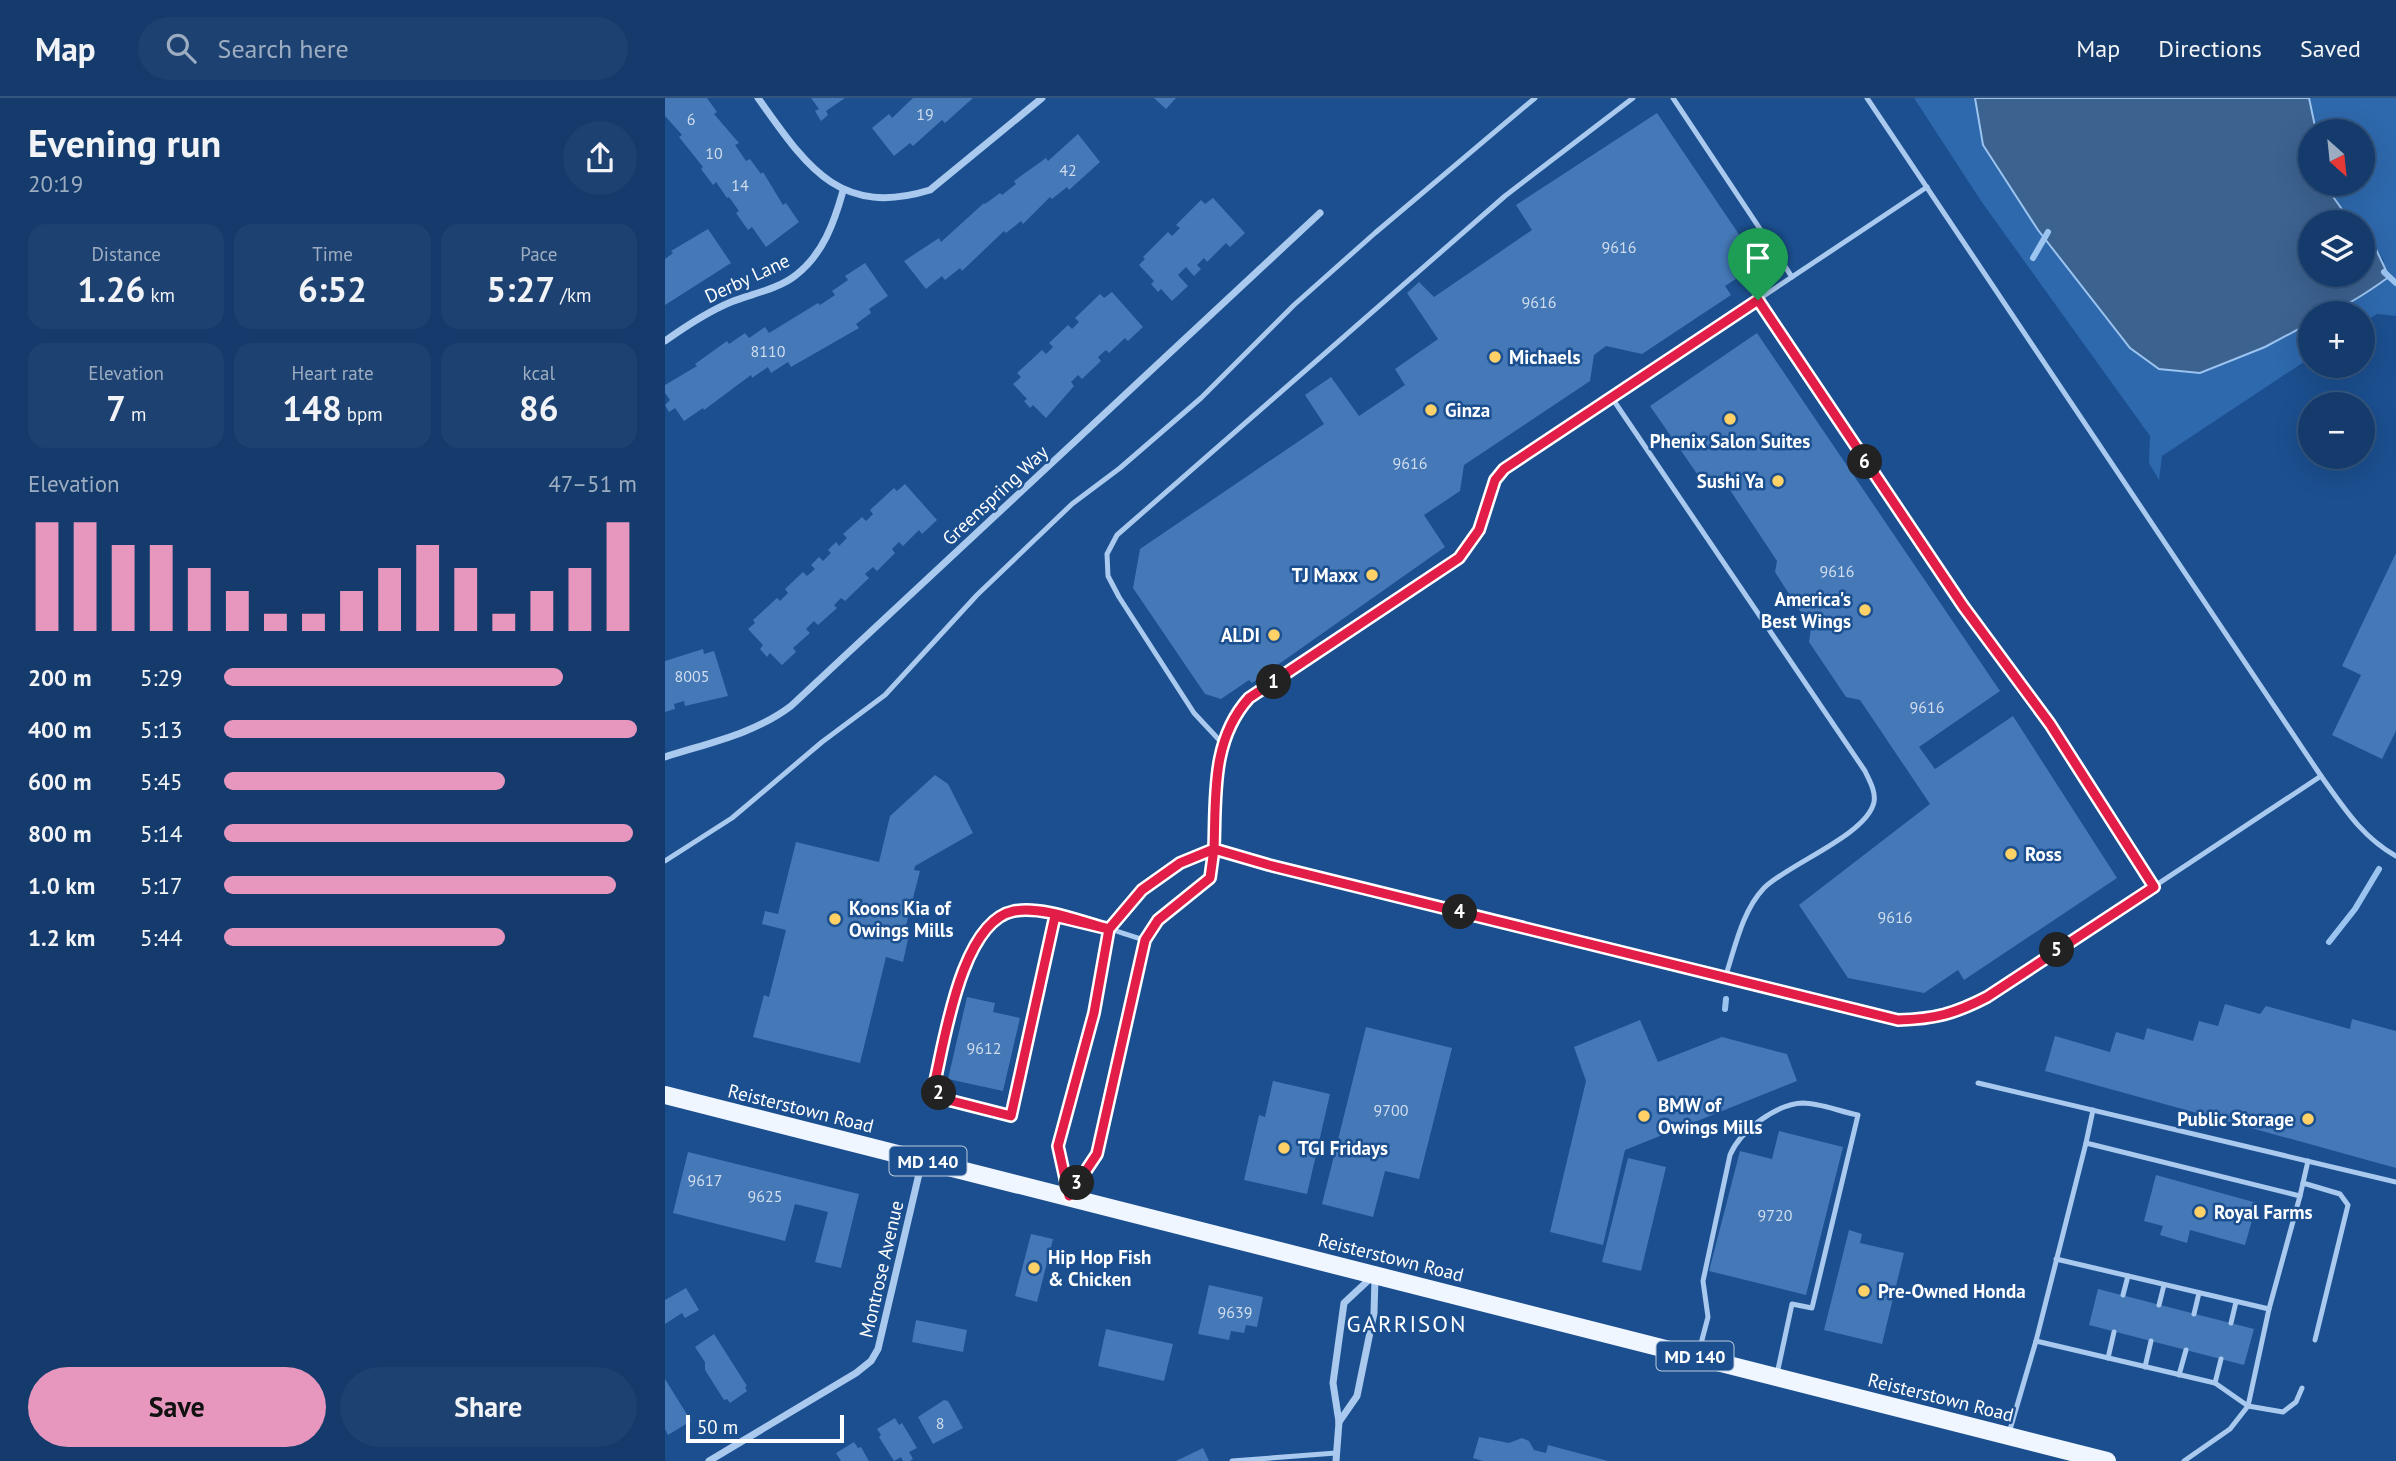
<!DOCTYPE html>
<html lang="en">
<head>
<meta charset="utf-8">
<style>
  body { margin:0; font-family:"PT Sans",sans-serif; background:#1d4271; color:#f1f3f6; height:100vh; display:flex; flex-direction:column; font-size:26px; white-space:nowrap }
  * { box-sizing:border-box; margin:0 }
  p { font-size:23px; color:#9dadc1 }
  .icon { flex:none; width:38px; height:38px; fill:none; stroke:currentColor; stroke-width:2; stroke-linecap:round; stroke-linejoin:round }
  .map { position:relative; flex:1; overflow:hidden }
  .side { display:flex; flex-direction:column; background:#143b6b; width:665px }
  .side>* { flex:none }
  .needle { width:46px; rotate:153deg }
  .buttons { position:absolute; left:1633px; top:21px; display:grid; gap:14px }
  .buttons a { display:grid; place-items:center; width:77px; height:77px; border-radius:50%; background:#143b6b; box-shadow:0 7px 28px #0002,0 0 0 2px #33557e; font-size:35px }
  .scale { position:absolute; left:21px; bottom:18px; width:158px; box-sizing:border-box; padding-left:7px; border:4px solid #fff; border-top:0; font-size:19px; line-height:24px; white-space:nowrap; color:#fff; -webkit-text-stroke:5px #1b4f8f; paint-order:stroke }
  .pin { position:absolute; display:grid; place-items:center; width:60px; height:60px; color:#fff; margin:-72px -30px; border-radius:50% 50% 50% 0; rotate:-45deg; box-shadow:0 0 7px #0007 }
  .pin .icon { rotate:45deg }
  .km { position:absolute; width:35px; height:35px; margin:-18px; border-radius:50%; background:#222; color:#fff; font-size:19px; line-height:35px; text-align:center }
  .round { display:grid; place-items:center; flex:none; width:74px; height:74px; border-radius:37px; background:#1d4271 }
  .overview { display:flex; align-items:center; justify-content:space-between; height:119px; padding:0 28px }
  h1 { font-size:38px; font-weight:700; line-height:52px }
  .figures { display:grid; grid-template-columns:repeat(3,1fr); gap:10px; height:119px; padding:7px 28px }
  .figures div { display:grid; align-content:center; border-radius:18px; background:#1d4271; text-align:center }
  .figures b { font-size:35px; font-weight:700 }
  .figures small { font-size:19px; font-weight:400 }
  .figures p { font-size:19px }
  .chart { height:196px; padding:14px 28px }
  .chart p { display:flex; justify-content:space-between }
  .chart svg { width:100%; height:126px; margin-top:7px; stroke:#e797bd; stroke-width:6 }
  .primary-button { display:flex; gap:14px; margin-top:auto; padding:14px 28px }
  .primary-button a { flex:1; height:80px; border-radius:42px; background:#e797bd; color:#111; font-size:28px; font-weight:700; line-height:80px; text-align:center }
  .primary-button a+a { background:#1d4271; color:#f1f3f6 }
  ul { padding:0 28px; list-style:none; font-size:23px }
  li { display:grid; grid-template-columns:112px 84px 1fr; align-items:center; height:52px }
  li i { height:18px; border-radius:9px; background:#e797bd }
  header { display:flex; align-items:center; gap:42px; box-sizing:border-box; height:98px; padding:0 35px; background:#143b6b; border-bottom:2px solid #33557e }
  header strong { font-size:33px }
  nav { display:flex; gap:38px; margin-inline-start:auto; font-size:24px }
  .search { width:490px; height:63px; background:#1d4271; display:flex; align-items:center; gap:18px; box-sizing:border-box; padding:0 24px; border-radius:38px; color:#9dadc1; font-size:26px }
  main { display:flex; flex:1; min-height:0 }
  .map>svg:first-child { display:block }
</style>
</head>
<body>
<header>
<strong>Map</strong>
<div class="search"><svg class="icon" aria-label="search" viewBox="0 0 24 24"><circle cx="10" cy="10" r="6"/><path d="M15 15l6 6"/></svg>Search here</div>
<nav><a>Map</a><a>Directions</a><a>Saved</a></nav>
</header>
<main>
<section class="side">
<div class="overview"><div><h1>Evening run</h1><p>20:19</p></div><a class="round"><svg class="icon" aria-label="share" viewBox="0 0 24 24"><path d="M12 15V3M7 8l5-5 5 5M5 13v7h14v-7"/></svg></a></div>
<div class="figures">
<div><p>Distance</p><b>1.26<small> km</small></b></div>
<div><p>Time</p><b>6:52</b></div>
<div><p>Pace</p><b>5:27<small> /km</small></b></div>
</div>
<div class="figures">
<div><p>Elevation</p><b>7<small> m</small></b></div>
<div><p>Heart rate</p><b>148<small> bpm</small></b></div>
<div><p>kcal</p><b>86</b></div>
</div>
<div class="chart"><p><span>Elevation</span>47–51 m</p>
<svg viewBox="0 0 160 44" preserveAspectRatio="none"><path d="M5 44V6M15 44V6M25 44V14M35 44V14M45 44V22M55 44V30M65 44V38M75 44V38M85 44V30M95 44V22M105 44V14M115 44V22M125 44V38M135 44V30M145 44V22M155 44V6"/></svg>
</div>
<ul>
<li><b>200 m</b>5:29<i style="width:82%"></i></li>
<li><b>400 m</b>5:13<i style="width:100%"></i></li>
<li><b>600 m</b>5:45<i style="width:68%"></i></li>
<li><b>800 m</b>5:14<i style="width:99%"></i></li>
<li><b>1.0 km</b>5:17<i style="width:95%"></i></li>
<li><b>1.2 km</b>5:44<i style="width:68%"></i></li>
</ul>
<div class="primary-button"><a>Save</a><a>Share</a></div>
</section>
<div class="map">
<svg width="1731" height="1363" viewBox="0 0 1731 1363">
  <rect width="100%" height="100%" fill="#1b4f8f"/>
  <!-- green -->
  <g fill="#2e69ad">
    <polygon points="1249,0 1310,0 1318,48 1373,132 1465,250 1600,249 1645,225 1645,260 1497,358 1494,382 1484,365 1485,338 1316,103"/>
    <polygon points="1644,0 1731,0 1731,218 1712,216 1698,225 1698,215 1664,215 1692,201 1719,163 1709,147 1698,135 1698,124 1686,124 1659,86 1698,86 1698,33 1651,33"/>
  </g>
  <!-- water -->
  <path fill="#3c6290" stroke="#9cc4f0" stroke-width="2" d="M1310 0H1644L1651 33H1645V86H1659L1686 124H1645V177H1698V135L1709 147 1724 179C1699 196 1676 215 1645 215V225L1600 249 1535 275 1494 271 1465 250 1373 132 1318 47Z"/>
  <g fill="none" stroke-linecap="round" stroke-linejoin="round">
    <!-- stream -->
    <g stroke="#9cc4f0" stroke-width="6">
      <polyline points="1368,160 1383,134"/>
      <polyline points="1719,174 1731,185"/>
      <polyline points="1664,844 1690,811 1714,771"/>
      <polyline points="1060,911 1061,901"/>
    </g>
  </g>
  <!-- building -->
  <g fill="#4478b7">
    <polygon points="0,0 42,0 52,14 49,16 74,45 70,47 81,63 85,61 96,76 98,74 118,107 121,105 134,124 101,149 87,129 83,132 71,115 74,113 64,99 62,100 51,84 48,87 36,71 38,69 14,39 17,37 0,18"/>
    <polygon points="146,0 180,0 161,13 163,17 156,23 150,13 154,11"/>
    <polygon points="248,0 308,0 280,25 277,22 248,48 245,45 229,58 207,30 224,16 227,20"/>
    <polygon points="489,0 511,0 501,11"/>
    <polygon points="992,15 1094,166 1060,188 1066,197 977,256 941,248 929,257 925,283 799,367 795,393 759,417 780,449 587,585 584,582 556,601 540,596 468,490 475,451 659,326 640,297 666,279 694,318 740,287 730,271 773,241 742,195 754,184 769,199 867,132 851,107"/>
    <polygon points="413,36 435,64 404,92 402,89 387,101 385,99 358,126 356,123 341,135 339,133 297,173 295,170 280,182 277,178 261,191 239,163 274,140 276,144 319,105 320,106 335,95 337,97 351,86 349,83 381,60 383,63"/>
    <polygon points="548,100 580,135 565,149 561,145 542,164 539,160 532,167 536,171 529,178 521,169 513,177 523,188 507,203 496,191 493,194 486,186 489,183 474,167 480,161 478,159 503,134 507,138 515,130 511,127 536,102 540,106"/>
    <polygon points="43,131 66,165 0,207 0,161 8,155 6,153"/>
    <polygon points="200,165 223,198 204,211 206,215 191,226 194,230 126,269 123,264 106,275 103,269 87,280 86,277 39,312 38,310 19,323 10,310 4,314 0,307 5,302 0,295 0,287 32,268 30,266 62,243 64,246 80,235 84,240 100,229 104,235 153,205 155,207 170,197 167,193 183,182 180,178"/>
    <polygon points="447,194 478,229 463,243 460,240 444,255 441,252 433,259 436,263 417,281 413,277 406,284 409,288 381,320 368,307 365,310 359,303 362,301 348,286 356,279 352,275 377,252 381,256 388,249 384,245 403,227 407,231 414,224 410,220 435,196 439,200"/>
    <polygon points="1092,235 1335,593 1254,649 1270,671 1348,618 1452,780 1299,882 1293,872 1259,895 1183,880 1134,807 1265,706 1195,602 1181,599 1144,544 1146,530 1110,474 1112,463 1063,389 1037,383 985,308"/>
    <polygon points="240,386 272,422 257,436 254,432 238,448 234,444 227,451 230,455 212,473 208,469 200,476 204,480 180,503 176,500 169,507 172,510 153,527 149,523 141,531 145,535 128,550 131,554 117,567 105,555 102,559 95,551 98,547 83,531 90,525 88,522 112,500 115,503 123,495 120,491 138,474 142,478 150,471 146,467 154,459 158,463 166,455 163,452 171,444 174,448 182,440 178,436 197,419 201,423 208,416 205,412 229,390 232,393"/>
    <polygon points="1731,455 1731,633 1717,661 1667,637 1696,577 1677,568"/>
    <polygon points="38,551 39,556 49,553 63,598 20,608 19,603 9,606 10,611 0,614 0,563"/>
    <polygon points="270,677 283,686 308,735 250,768 249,772 255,773 238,839 243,841 238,864 221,859 195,965 88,939 99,897 104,899 121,832 97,826 100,813 113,816 131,744 214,764 225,718"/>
    <polygon points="302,899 330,905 328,914 355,920 338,993 283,981"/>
    <polygon points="1560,906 1595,916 1601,908 1685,931 1687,921 1731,933 1731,1070 1380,973 1390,938 1445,954 1451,934 1479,942 1482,930 1528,943 1534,923 1553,928"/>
    <polygon points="975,922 993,964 1057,939 1122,956 1132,983 960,1052 938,1147 885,1134 921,983 909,949"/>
    <polygon points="701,929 787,950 754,1081 720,1073 708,1119 657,1106"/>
    <polygon points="608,983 665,996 642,1096 579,1082 594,1017 600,1019"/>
    <polygon points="1114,1033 1178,1049 1141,1197 1044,1173 1075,1053 1107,1061"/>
    <polygon points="23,1054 194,1096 176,1170 150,1164 163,1114 130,1106 120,1143 8,1115"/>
    <polygon points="963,1060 1001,1069 976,1173 937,1164"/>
    <polygon points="1491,1077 1592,1105 1580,1147 1525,1132 1522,1145 1495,1137 1498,1128 1479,1123"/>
    <polygon points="1184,1132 1197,1136 1195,1145 1239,1155 1217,1246 1159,1232"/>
    <polygon points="366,1136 388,1141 372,1204 350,1198"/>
    <polygon points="544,1187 598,1199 592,1229 581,1227 579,1235 566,1233 564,1242 533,1236"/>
    <polygon points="21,1190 34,1212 20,1220 17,1215 0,1226 0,1202"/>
    <polygon points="1433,1191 1589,1231 1579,1267 1424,1227"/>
    <polygon points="251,1222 302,1232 298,1254 247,1244"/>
    <polygon points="441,1231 508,1246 499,1283 433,1268"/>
    <polygon points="49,1236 82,1288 80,1289 82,1293 65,1305 62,1301 59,1302 40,1272 40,1264 30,1249"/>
    <polygon points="0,1281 26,1323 3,1337 0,1331"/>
    <polygon points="279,1302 283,1303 298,1330 268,1346 253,1319"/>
    <polygon points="230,1320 234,1327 237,1325 252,1350 244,1354 248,1361 245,1363 238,1363 236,1359 229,1363 214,1339 216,1337 212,1331"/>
    <polygon points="814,1339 844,1345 857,1340 864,1343 869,1352 881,1355 883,1347 943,1363 818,1363 808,1360"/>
    <polygon points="189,1344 193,1350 196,1349 204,1363 176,1363 171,1355"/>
    <polygon points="538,1350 544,1363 511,1363"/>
  </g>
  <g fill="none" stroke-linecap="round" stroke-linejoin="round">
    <!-- service -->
    <g stroke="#a9c9ee" stroke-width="5">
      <polyline points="1008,0 1127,179"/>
      <path d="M1202 0 1656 678C1679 710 1697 739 1731 758"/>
      <polyline points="1093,202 1341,569 1385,627 1489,788"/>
      <path d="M947 300 1200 673C1204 682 1211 693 1209 704 1202 737 1123 766 1099 790 1077 813 1070 850 1060 880"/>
      <polyline points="557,645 529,615 454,499 443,478 442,456 452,437 840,98 968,0"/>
      <polyline points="0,763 67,720 157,644 220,597 312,497 407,406 455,370 536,300 629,207 710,135 870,0"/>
      <path d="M390 818 346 1018 279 1001 272 992 270 983C280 940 297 824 349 813 379 807 449 833 480 842"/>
      <polyline points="1313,985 1731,1084"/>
      <polyline points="1421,1045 1428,1012"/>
      <polyline points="1638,1085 1675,1096 1683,1107 1650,1242"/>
      <path d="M403 1095 393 1048 429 915 444 831 477 792 515 766 549 751 604 767 1233 922C1272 920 1287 917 1322 899L1656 678"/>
      <path d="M404 1098 432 1056 475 854C489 820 517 802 546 780L557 645C564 628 571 614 584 600L794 460 814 432 830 382 839 371 1262 89"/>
      <polyline points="1635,1098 1643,1063"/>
      <polyline points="1391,1161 1604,1211"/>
      <polyline points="1458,1197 1463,1178"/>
      <polyline points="1494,1207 1499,1187"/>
      <polyline points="1529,1216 1534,1195"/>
      <polyline points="1566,1225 1571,1204"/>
      <polyline points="1371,1243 1550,1285 1583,1308 1618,1314 1631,1304 1637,1290"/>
      <path d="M1033 1257 1043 1219 1038 1183 1065 1057C1075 1033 1111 1006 1138 1005 1155 1005 1176 1014 1193 1017L1147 1210 1127 1206 1112 1276"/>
      <polyline points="1443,1260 1449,1234"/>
      <polyline points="1480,1269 1486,1243"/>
      <polyline points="1514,1277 1521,1252"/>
      <polyline points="1550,1285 1556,1261"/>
      <polyline points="1344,1335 1371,1243 1421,1045 1635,1098 1604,1211 1583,1308 1565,1331 1519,1363"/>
      <polyline points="567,1363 671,1355"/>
    </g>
    <!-- minor -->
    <g stroke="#a9c9ee" stroke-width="7">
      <path d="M93 0C141 67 173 120 265 92L377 0"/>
      <path d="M0 243C21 228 42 214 66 204 86 196 114 191 131 177 158 156 169 125 178 93"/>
      <path d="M0 659C43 645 89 636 126 608L655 115"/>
      <polyline points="674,1324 692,1298 709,1215 710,1179"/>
      <polyline points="44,1363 191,1275 206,1263 213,1251 257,1063"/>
      <polyline points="671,1363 674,1324 668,1285 679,1205 708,1178"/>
    </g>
    <!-- primary -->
    <polyline stroke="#f0f6ff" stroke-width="18" points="0,997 1442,1363"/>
  </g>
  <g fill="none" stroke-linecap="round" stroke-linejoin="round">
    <!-- route casing -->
    <g stroke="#fff" stroke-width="14">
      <path id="route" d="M1093 202 839 371 830 382 814 432 794 460 584 600C546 642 551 698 549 751L515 765 477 792 444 831C416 824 379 808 349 813 297 823 280 940 270 983L272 992 279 1001 346 1018 390 818 444 831 429 915 393 1048 404 1098 432 1056 480 842 493 822 545 780 549 751 604 767 1233 922C1270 921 1289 916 1322 899L1489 789 1385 626 1298 508 1093 202"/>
    </g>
    <!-- route -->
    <use href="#route" stroke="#e11d48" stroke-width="9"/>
  </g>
  <!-- markers -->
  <g fill="#ffd166" stroke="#1b4f8f" stroke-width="2.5">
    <circle cx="830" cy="259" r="7"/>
    <circle cx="766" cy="312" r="7"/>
    <circle cx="1065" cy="321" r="7"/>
    <circle cx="1113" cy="383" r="7"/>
    <circle cx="707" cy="477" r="7"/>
    <circle cx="1200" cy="512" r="7"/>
    <circle cx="609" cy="537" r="7"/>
    <circle cx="1346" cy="756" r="7"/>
    <circle cx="170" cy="821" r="7"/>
    <circle cx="979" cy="1018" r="7"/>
    <circle cx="1643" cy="1021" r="7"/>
    <circle cx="619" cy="1050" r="7"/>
    <circle cx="1535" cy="1114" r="7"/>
    <circle cx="369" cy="1170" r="7"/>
    <circle cx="1199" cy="1193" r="7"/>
  </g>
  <g text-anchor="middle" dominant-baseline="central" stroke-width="5" stroke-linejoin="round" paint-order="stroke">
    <!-- number labels -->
    <g font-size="16" fill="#d0dded">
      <text x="260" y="16">19</text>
      <text x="26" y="21">6</text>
      <text x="49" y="55">10</text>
      <text x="403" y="72">42</text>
      <text x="75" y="87">14</text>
      <text x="954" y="149">9616</text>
      <text x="874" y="204">9616</text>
      <text x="103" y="253">8110</text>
      <text x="745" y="365">9616</text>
      <text x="1172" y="473">9616</text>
      <text x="27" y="578">8005</text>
      <text x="1262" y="609">9616</text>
      <text x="1230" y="819">9616</text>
      <text x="319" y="950">9612</text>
      <text x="726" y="1012">9700</text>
      <text x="40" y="1082">9617</text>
      <text x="100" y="1098">9625</text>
      <text x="1110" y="1117">9720</text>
      <text x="570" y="1214">9639</text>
      <text x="275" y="1325">8</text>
    </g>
    <!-- shield labels -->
    <g fill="#1b4f8f" stroke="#bbcadd" stroke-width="2">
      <rect x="224.5" y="1048.5" width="77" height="29" rx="5"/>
      <rect x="991.5" y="1243.5" width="77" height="29" rx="5"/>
    </g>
    <g font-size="18" font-weight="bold" fill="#fff">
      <text x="263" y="1063">MD 140</text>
      <text x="1030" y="1258">MD 140</text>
    </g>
    <!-- street labels -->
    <g font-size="19" fill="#fff" stroke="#1b4f8f">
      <text transform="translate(82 180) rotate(-25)">Derby Lane</text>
      <text transform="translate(330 397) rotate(-43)">Greenspring Way</text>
      <text transform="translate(136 1010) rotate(14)">Reisterstown Road</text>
      <text transform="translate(726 1159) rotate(14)">Reisterstown Road</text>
      <text transform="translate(216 1171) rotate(-77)">Montrose Avenue</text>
      <text transform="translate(1276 1299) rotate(14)">Reisterstown Road</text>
    </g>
    <!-- poi labels -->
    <g font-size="19" font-weight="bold" fill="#fff" stroke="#1b4f8f" text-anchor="start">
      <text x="844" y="259">Michaels</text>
      <text x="780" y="312">Ginza</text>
      <text x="1065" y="343" text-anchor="middle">Phenix Salon Suites</text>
      <text x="1099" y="383" text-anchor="end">Sushi Ya</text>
      <text x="693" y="477" text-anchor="end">TJ Maxx</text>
      <text x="1186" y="501" text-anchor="end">America's<tspan x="1186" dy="22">Best Wings</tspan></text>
      <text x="595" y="537" text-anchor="end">ALDI</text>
      <text x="1360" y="756">Ross</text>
      <text x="184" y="810">Koons Kia of<tspan x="184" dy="22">Owings Mills</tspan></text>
      <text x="993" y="1007">BMW of<tspan x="993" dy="22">Owings Mills</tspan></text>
      <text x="1629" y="1021" text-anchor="end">Public Storage</text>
      <text x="633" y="1050">TGI Fridays</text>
      <text x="1549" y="1114">Royal Farms</text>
      <text x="383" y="1159">Hip Hop Fish<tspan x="383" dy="22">&amp; Chicken</tspan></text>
      <text x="1213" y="1193">Pre-Owned Honda</text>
    </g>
    <!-- quarter labels -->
    <g font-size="23" letter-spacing="2" fill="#fff" stroke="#1b4f8f">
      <text x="742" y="1225">GARRISON</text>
    </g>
  </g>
</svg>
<div class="buttons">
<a><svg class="needle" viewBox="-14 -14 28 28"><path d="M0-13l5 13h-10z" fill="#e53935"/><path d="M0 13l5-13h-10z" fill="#9dadc1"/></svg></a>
<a><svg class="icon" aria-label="layers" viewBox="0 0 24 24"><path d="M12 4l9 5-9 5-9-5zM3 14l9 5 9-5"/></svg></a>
<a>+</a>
<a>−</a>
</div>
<div class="scale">50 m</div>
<div class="pin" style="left:1093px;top:202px;background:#1e9e55"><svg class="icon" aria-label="arrive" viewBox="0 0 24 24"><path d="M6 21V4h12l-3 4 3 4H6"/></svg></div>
<b class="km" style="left:609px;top:584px">1</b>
<b class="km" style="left:274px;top:995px">2</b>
<b class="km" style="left:412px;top:1085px">3</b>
<b class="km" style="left:795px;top:814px">4</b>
<b class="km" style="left:1392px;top:852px">5</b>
<b class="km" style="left:1200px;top:364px">6</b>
</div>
</main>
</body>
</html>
